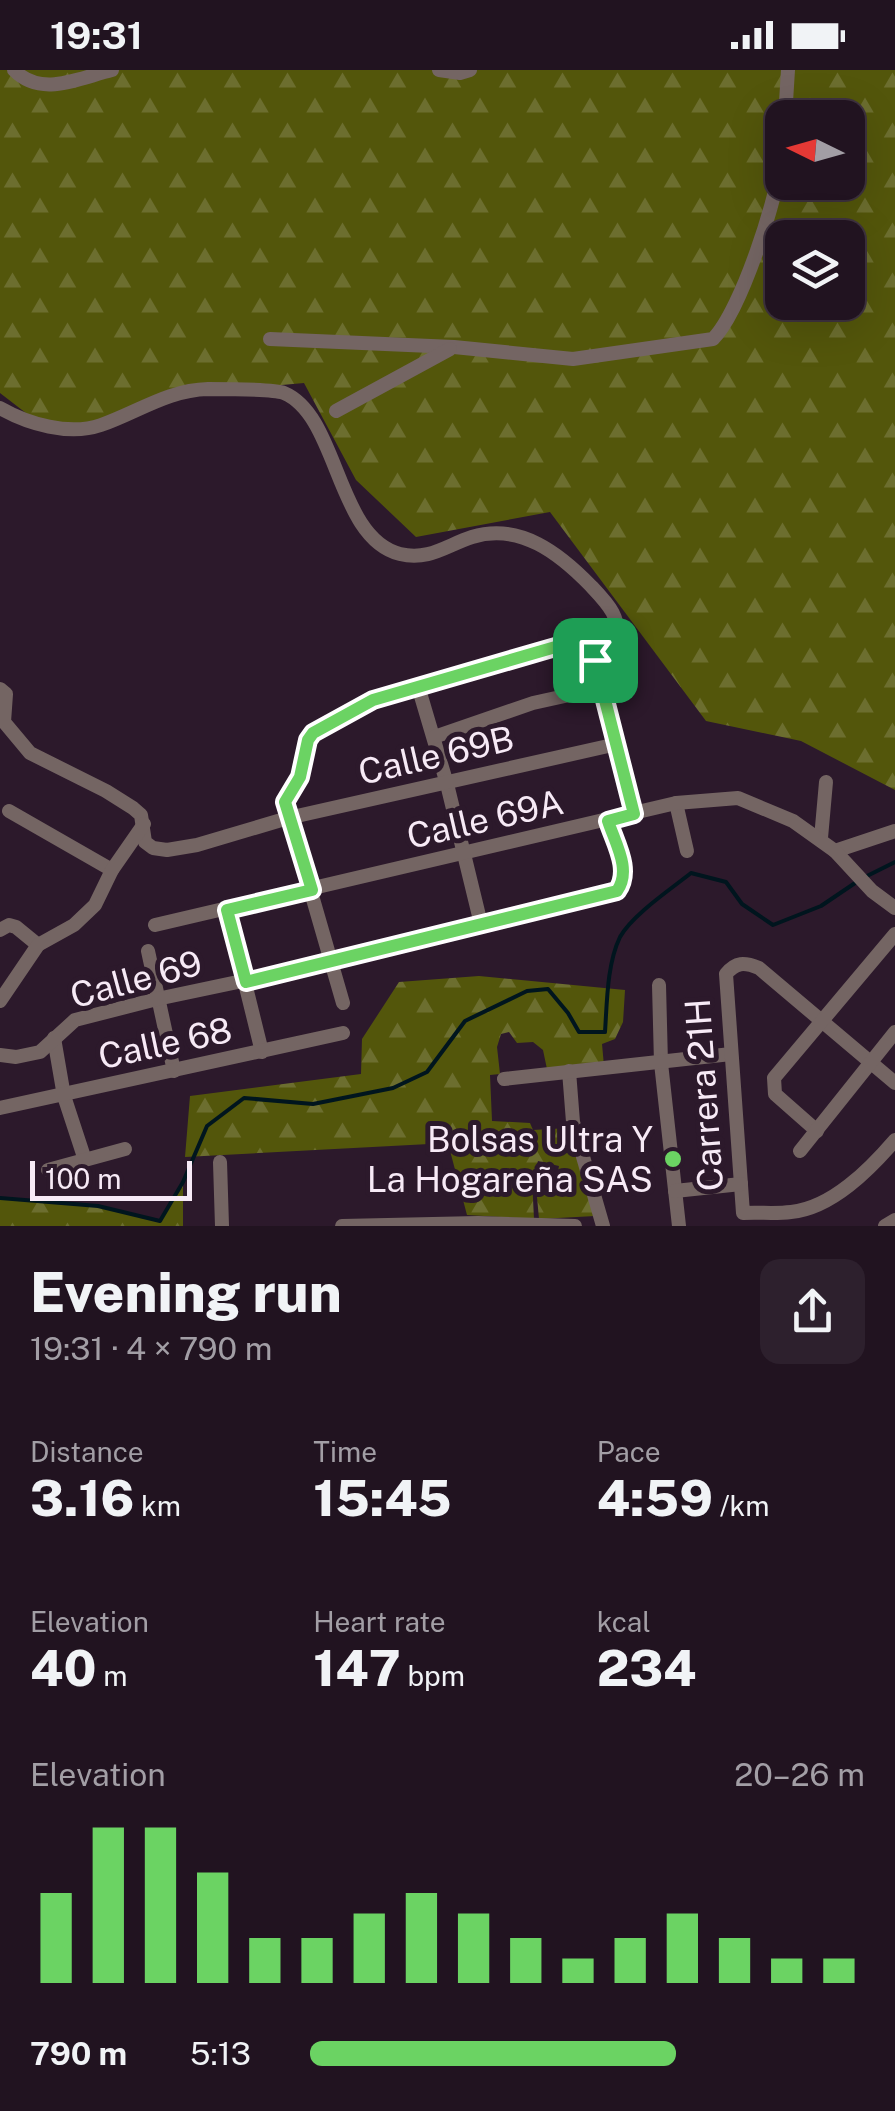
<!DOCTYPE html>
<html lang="en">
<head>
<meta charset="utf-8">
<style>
  body { margin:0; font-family:"Public Sans",sans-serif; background:#2d202d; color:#f1f3f6; height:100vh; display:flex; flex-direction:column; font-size:38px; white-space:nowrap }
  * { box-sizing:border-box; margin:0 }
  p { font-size:32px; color:#a29ea5 }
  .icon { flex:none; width:55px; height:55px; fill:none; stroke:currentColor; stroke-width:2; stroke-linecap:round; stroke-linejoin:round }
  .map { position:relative; height:1156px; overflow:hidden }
  .details { display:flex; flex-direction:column; background:#211320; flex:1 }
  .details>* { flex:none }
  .needle { width:65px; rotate:275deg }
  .controls { position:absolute; left:765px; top:30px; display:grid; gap:20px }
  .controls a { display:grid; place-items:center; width:100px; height:100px; border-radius:20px; background:#211320; box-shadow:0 10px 40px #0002,0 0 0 2px #3e323e; font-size:50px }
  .scale { position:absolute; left:30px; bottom:25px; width:162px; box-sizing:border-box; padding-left:10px; border:5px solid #f7eaf6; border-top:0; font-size:28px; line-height:35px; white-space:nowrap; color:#f7eaf6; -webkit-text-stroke:8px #2c192b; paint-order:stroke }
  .pin { position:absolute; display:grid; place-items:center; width:85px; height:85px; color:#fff; margin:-42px; border-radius:20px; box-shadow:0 5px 15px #0006 }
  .round { display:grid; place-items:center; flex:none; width:105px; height:105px; border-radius:20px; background:#2d202d }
  .headline { display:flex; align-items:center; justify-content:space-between; height:170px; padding:0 30px }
  h1 { font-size:55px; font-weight:800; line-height:75px }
  .stats { display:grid; grid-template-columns:repeat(3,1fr); gap:15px; height:170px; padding:10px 30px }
  .stats div { display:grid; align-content:center }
  .stats b { font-size:50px; font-weight:800 }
  .stats small { font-size:28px; font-weight:400 }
  .stats p { font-size:28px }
  .chart { height:280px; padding:20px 30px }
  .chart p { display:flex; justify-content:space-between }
  .chart svg { width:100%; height:180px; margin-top:10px; stroke:#6bd363; stroke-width:6 }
  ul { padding:0 30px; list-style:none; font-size:32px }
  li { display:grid; grid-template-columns:160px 120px 1fr; align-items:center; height:75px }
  li i { height:25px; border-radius:12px; background:#6bd363 }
  .status { display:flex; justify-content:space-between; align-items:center; height:70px; padding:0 50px; background:#211320; direction:ltr }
  .status svg { height:28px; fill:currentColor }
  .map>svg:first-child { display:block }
</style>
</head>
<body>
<div class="status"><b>19:31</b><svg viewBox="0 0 49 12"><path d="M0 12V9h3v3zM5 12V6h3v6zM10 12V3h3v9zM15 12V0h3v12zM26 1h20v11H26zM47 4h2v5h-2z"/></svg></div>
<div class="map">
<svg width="895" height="1156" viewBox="0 0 895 1156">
  <defs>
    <pattern id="forest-firs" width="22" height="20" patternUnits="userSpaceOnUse" patternTransform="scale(2.5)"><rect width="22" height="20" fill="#53560b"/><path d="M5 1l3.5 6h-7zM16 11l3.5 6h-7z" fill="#6c6e2f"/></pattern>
  </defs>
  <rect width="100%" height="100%" fill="#2c192b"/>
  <!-- forest -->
  <g fill="url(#forest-firs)" fill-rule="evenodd">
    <path d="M0 0H895V720L801 671 706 651 550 442 416 467 356 410 304 313 171 325 100 359 35 350 0 323ZM782 48H848V112H782ZM782 168H848V232H782Z"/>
    <polygon points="479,906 625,920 623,952 615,969 602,974 604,996 547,999 543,980 533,972 517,973 509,962 501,964 497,977 500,1004 490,1005 492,1051 530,1053 533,1060 569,1058 595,1146 539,1149 536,1116 555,1117 559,1096 538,1091 532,1109 534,1149 467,1145 448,1073 185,1087 190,1026 361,1004 362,969 399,912"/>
    <polygon points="183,1112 183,1156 0,1156 0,1129 95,1136 160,1151"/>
  </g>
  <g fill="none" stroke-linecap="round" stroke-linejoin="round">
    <!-- stream -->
    <g stroke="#00151e" stroke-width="4">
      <polyline points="867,806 895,792"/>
      <path d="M0 1128 98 1136 160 1151 183 1112 207 1056 244 1028 313 1034 393 1018 427 1002 465 951 527 921 548 919 568 943 579 962H605C607 932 607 894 620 867 632 845 671 819 691 803L726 812 742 834 773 855 821 836 858 811"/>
    </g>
    <!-- minor -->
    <g stroke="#746563" stroke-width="14">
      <path d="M14 0C41 28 79 8 112 0"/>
      <polyline points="439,0 460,3 470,0"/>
      <polyline points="785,48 788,0"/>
      <path d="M270 269 454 277 573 289 713 269C741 241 779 124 782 83"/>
      <path d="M0 338C28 354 69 366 101 355 138 342 168 320 208 319 221 319 274 319 284 323 339 346 336 468 400 484 429 491 447 475 472 467 520 452 560 484 591 516 609 535 621 547 617 574L595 590"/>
      <polyline points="336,341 450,279"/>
      <polyline points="418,616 447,714 481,854"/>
      <polyline points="0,619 6,624 4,652 30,683 106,721 133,738 141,745 145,772 153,778 167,780 197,775 288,748 617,674"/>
      <polyline points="434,667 533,633 601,618"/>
      <polyline points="676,733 687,781"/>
      <polyline points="9,741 112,800"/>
      <polyline points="821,768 826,712"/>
      <polyline points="835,781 895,761"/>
      <polyline points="227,840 262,982"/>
      <polyline points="155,855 676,733 738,728 793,751 835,781 872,821 895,838"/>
      <polyline points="0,860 9,855 16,857 38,875"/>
      <polyline points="148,881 174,1001"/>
      <polyline points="659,915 661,993 679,1156"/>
      <polyline points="0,931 38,875 74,855 95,835 112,800 144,754"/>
      <polyline points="343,933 285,732 301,707 308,670 313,663 373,630 583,569 592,579 634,744"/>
      <polyline points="54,968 64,1026 85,1090"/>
      <path d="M0 985 16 987 40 982 75 950 157 929 332 892 617 821C632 800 615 773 608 751"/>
      <polyline points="569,1001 573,1052 603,1156"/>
      <polyline points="504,1009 731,984"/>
      <path d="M895 1013 759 898C744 892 736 892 726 904L743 1143C759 1142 775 1144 791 1142 832 1138 870 1099 895 1070"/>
      <polyline points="0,1038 343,963"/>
      <polyline points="817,1061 775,1024 774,1008 895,864"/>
      <polyline points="800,1081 895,962"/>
      <polyline points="220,1092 222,1156"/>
      <polyline points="48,1100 125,1079"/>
      <polyline points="675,1121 741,1114"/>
      <polyline points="342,1156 478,1153 575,1156"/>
      <polyline points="885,1156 895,1150"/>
    </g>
  </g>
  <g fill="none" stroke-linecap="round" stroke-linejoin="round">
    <!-- route casing -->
    <g stroke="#fff" stroke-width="20">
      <path id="route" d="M583 569 592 579 634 744 608 751C615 773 632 800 617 821L246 912 227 840 312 820 285 732 300 707 308 670 313 663 373 630Z"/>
    </g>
    <!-- route -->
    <use href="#route" stroke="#6bd363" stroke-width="12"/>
  </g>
  <!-- markers -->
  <circle fill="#6bd363" stroke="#2c192b" stroke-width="4" cx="673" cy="1089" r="10"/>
  <g text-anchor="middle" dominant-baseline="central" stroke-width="10" stroke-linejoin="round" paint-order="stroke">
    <!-- street labels -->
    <g font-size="35" fill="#f7eaf6" stroke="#2c192b">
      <text transform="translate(436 685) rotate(-13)">Calle 69B</text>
      <text transform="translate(485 749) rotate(-13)">Calle 69A</text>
      <text transform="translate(136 909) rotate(-15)">Calle 69</text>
      <text transform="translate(165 973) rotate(-12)">Calle 68</text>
      <text transform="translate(704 1025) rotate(-94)">Carrera 21H</text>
    </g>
    <!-- poi labels -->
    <g font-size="35" fill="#f7eaf6" stroke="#2c192b" text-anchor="end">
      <text x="653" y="1069">Bolsas Ultra Y<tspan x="653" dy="40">La Hogareña SAS</tspan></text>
    </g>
  </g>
</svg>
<div class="controls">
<a><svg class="needle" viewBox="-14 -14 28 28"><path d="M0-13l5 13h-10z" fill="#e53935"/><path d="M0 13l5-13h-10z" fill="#a29ea5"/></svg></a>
<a><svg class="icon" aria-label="layers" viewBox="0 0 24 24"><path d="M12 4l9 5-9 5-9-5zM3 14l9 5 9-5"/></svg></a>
</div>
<div class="scale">100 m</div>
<div class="pin" style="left:595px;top:590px;background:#1e9e55"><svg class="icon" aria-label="arrive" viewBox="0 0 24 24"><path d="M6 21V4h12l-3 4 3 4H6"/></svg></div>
</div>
<section class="details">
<div class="headline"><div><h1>Evening run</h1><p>19:31 · 4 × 790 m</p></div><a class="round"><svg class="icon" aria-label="share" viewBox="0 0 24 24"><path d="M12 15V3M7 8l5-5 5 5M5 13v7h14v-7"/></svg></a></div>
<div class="stats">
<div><p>Distance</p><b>3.16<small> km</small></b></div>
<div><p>Time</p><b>15:45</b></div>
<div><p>Pace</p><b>4:59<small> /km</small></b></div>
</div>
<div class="stats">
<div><p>Elevation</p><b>40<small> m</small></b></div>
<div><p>Heart rate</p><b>147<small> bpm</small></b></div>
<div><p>kcal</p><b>234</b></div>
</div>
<div class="chart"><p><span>Elevation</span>20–26 m</p>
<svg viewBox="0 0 160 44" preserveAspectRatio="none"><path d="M5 44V22M15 44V6M25 44V6M35 44V17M45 44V33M55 44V33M65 44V27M75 44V22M85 44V27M95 44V33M105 44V38M115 44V33M125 44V27M135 44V33M145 44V38M155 44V38"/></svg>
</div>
<ul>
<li><b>790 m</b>5:13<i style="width:66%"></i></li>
</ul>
</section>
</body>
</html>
